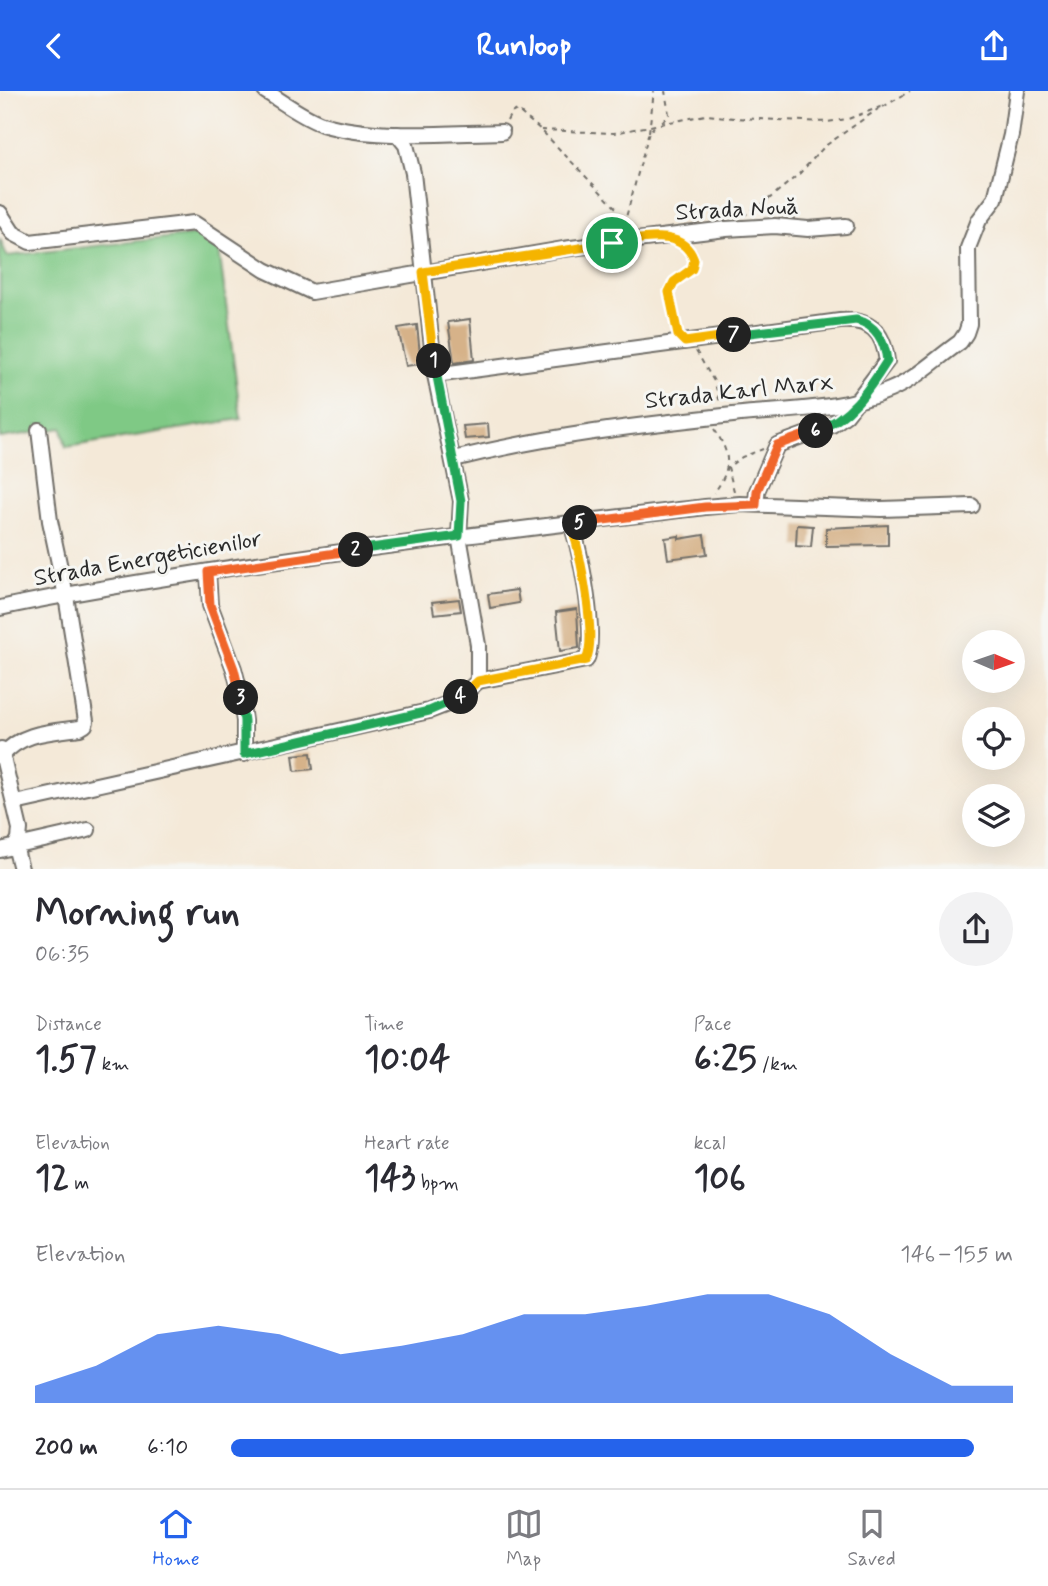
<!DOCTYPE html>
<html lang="en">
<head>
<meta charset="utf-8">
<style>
  body { margin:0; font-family:Mynerve,sans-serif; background:#f2f2f3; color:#2b2b33; height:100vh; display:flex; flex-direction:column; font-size:26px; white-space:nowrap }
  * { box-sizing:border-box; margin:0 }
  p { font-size:23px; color:#7c7c81 }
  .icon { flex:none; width:38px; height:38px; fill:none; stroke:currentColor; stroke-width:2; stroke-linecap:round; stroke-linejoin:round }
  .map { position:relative; height:778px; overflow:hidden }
  .side { display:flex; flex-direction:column; background:#fff; flex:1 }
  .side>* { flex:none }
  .needle { width:46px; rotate:92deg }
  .tools { position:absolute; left:962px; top:539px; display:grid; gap:14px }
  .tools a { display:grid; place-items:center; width:63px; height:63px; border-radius:50%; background:#fff; box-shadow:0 7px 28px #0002; font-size:35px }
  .pin { position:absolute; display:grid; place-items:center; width:60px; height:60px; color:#fff; margin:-30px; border:4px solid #fff; border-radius:50%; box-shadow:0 2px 7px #0007 }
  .km { position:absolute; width:35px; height:35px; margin:-18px; border-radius:50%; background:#222; color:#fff; font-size:19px; line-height:35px; text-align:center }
  .round { display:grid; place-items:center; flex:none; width:74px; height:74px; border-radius:37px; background:#f2f2f3 }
  .headline { display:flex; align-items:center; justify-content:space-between; height:119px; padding:0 35px }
  h1 { font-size:38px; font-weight:700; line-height:52px }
  .stats { display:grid; grid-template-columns:repeat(3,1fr); gap:10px; height:119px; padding:7px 35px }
  .stats div { display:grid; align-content:center }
  .stats b { font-size:35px; font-weight:700 }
  .stats small { font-size:19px; font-weight:400 }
  .stats p { font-size:19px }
  .chart { height:196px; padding:14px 35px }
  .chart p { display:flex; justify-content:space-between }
  .chart svg { width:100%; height:126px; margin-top:7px; fill:#2563eb; opacity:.7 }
  ul { padding:0 35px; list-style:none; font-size:23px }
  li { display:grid; grid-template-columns:112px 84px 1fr; align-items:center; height:52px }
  li i { height:18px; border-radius:9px; background:#2563eb }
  header { display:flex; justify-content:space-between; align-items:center; height:91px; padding:0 35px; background:#2563eb; color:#fff; font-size:32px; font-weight:700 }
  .tab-bar { display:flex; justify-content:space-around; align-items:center; height:98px; border-top:2px solid #e1e1e2; background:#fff; font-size:19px; color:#7c7c81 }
  .tab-bar a { display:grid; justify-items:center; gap:4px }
  .tab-bar .on { color:#2563eb }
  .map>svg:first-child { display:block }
</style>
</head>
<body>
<header><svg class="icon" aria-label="back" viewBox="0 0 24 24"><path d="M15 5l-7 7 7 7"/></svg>Runloop<svg class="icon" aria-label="share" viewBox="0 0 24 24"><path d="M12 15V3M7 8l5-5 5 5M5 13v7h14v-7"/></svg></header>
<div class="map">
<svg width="1048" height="778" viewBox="0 0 1048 778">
  <rect width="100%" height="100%" fill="#f6f6f2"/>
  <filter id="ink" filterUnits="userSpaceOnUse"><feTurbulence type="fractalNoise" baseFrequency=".0143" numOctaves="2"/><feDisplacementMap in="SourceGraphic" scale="14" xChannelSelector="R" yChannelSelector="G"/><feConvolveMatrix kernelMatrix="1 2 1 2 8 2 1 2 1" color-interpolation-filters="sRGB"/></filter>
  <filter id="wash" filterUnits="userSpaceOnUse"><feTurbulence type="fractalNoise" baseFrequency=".00686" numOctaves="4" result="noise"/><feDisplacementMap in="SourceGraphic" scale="28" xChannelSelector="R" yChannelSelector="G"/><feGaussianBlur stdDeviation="1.57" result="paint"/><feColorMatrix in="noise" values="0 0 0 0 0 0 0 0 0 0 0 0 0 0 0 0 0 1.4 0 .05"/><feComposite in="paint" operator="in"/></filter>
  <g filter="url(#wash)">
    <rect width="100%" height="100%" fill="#f4e9d8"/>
    <!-- green -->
    <polygon fill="#7fc985" stroke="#557a58" stroke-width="2" points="201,143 219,158 241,328 66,356 62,337 0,347 0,148 7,165"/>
    <g id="blocks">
      <!-- building -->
      <g fill="#d6b289">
        <polygon points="470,228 474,269 454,272 448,231"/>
        <polygon points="417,234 421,273 406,275 398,237"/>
        <polygon points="488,333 489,346 465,348 463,335"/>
        <polygon points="797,434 813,435 811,456 796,455"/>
        <polygon points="888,434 888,454 826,455 826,437"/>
        <polygon points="704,444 707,463 668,468 665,447 679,445 679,448"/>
        <polygon points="517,499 519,512 490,517 488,503"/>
        <polygon points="459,508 461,520 434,523 432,511"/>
        <polygon points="577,518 579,557 560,560 556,521"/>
        <polygon points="311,662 313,678 295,680 293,664"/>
      </g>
    </g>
  </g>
  <g filter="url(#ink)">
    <use href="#blocks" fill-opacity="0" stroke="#716e68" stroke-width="2"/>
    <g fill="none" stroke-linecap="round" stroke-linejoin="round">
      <!-- minor casing -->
      <g stroke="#716e68" stroke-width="18">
        <g id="minor">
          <path d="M265 0C283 11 302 26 322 33 376 49 446 42 502 41"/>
          <polyline points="0,122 13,142 30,151 194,132 265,179 312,201 563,158 726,138 775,135 808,138 846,135"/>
          <path d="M435 284 840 230C870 228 883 239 887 270L846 324 832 334 777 354 757 400 756 413"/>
          <path d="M454 368C546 345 639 334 733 324 786 318 841 320 890 299 916 288 937 267 960 251L966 242 969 233 968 157 979 129 995 108 1011 44 1017 0"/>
          <polyline points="208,481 210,514 234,578 240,601 244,630 244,663"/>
          <path d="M0 517C68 502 136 492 204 481 371 455 538 436 705 416L740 413 881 418 972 415"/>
          <path d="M478 590 586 569C598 546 580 458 571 433"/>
          <polyline points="1,658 20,738 19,748 15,755 21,778"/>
          <path d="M2 665C21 641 51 641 80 637L85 634 86 630 66 505 50 430 39 339"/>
          <polyline points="15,712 429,620 458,609 478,590 478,554 459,445 461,410 435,284 413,82 406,54 397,43"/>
          <polyline points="0,759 88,739"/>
        </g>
      </g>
      <!-- path -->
      <g stroke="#716e68" stroke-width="2" stroke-dasharray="5 5" stroke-linecap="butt">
        <polyline points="883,16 910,0"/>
        <polyline points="507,30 511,22 517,19 541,39 616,117 623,137"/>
        <polyline points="662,31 669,23 665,0"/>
        <polyline points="541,39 614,42 706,24 735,27 827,31 848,28 883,15"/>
        <polyline points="649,41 654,0"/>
        <polyline points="743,125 764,112 799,83 825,55 878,18"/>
        <polyline points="624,134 649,41 654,36"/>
        <polyline points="677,239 669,201 674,191 692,178 694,168 688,156"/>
        <polyline points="696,260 715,292 720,312"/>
        <path d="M714 338C731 363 732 377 714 402"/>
        <polyline points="734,400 728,376 742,366 763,358"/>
      </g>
      <!-- minor -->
      <use href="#minor" stroke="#fff" stroke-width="14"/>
    </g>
  </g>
  <g fill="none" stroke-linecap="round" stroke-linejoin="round" filter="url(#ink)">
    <!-- split-1 casing -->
    <g stroke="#fff" stroke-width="14">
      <polyline id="split-1" points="434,270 423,181 612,152"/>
    </g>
    <!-- split-2 casing -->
    <g stroke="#fff" stroke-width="14">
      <polyline id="split-2" points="356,459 459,445 461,410 434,270"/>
    </g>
    <!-- split-3 casing -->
    <g stroke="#fff" stroke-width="14">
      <polyline id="split-3" points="241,607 234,578 210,514 208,481 356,459"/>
    </g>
    <!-- split-4 casing -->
    <g stroke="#fff" stroke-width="14">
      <polyline id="split-4" points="241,607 244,630 244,663 429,620 461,606"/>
    </g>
    <!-- split-5 casing -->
    <g stroke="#fff" stroke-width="14">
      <path id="split-5" d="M461 606 478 590 586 569C598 547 579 458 571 433L580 432"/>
    </g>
    <!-- split-6 casing -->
    <g stroke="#fff" stroke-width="14">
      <polyline id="split-6" points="580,432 705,416 756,414 757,400 777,354 816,340"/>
    </g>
    <!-- split-7 casing -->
    <g stroke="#fff" stroke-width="14">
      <path id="split-7" d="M734 244 856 229C876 233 885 251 887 270 868 300 850 327 816 340"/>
    </g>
    <!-- split-8 casing -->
    <g stroke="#fff" stroke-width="14">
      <path id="split-8" d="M612 152C640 149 682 135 694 169L692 178 674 191 669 201 678 244 685 251 734 244"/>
    </g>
    <!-- split-1 -->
    <use href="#split-1" stroke="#f5b400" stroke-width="9"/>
    <!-- split-2 -->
    <use href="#split-2" stroke="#22a559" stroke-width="9"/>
    <!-- split-3 -->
    <use href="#split-3" stroke="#f0652b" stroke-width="9"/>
    <!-- split-4 -->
    <use href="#split-4" stroke="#22a559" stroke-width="9"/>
    <!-- split-5 -->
    <use href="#split-5" stroke="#f5b400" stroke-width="9"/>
    <!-- split-6 -->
    <use href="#split-6" stroke="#f0652b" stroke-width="9"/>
    <!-- split-7 -->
    <use href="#split-7" stroke="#22a559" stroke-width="9"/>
    <!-- split-8 -->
    <use href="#split-8" stroke="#f5b400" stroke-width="9"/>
  </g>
  <g text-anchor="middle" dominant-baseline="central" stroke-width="6" stroke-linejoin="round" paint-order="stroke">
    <!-- street labels -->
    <g font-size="24" fill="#2b2b2b" stroke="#f6f6f2">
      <text transform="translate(737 119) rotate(-3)">Strada Nouă</text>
      <text transform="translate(739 301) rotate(-6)">Strada Karl Marx</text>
      <text transform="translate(148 468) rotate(-10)">Strada Energeticienilor</text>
    </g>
  </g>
</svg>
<div class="tools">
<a><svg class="needle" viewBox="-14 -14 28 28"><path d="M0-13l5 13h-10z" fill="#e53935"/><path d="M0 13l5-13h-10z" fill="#7c7c81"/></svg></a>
<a><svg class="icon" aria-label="locate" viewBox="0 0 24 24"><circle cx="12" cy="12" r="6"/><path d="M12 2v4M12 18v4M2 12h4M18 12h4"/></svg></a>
<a><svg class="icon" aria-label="layers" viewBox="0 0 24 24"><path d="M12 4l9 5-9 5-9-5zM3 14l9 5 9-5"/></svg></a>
</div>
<div class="pin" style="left:612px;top:152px;background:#1e9e55"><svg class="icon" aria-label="arrive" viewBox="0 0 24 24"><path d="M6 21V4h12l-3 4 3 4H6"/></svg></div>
<b class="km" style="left:434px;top:270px">1</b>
<b class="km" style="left:356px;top:459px">2</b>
<b class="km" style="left:241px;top:607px">3</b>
<b class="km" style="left:461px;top:606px">4</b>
<b class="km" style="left:580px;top:432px">5</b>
<b class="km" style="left:816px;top:340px">6</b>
<b class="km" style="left:734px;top:244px">7</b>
</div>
<section class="side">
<div class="headline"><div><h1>Morning run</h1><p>06:35</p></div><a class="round"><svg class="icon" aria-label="share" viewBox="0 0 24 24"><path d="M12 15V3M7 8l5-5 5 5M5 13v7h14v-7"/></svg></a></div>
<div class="stats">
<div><p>Distance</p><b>1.57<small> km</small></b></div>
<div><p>Time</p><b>10:04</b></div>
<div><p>Pace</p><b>6:25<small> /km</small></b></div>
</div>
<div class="stats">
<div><p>Elevation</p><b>12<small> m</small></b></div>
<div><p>Heart rate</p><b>143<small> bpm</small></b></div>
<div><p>kcal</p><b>106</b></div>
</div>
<div class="chart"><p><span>Elevation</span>146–155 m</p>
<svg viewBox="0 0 160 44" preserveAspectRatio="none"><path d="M0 44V38L10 31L20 20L30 17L40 20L50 27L60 24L70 20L80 13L90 13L100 10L110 6L120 6L130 13L140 27L150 38L160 38V44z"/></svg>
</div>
<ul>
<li><b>200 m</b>6:10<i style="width:95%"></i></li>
</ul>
</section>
<nav class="tab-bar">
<a class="on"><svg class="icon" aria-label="home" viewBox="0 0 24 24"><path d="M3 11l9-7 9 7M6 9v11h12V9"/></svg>Home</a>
<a><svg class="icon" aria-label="map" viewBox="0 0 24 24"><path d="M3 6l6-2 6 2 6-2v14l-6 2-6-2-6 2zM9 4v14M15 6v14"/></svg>Map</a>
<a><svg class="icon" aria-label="saved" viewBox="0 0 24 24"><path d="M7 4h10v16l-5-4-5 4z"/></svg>Saved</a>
</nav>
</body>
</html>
